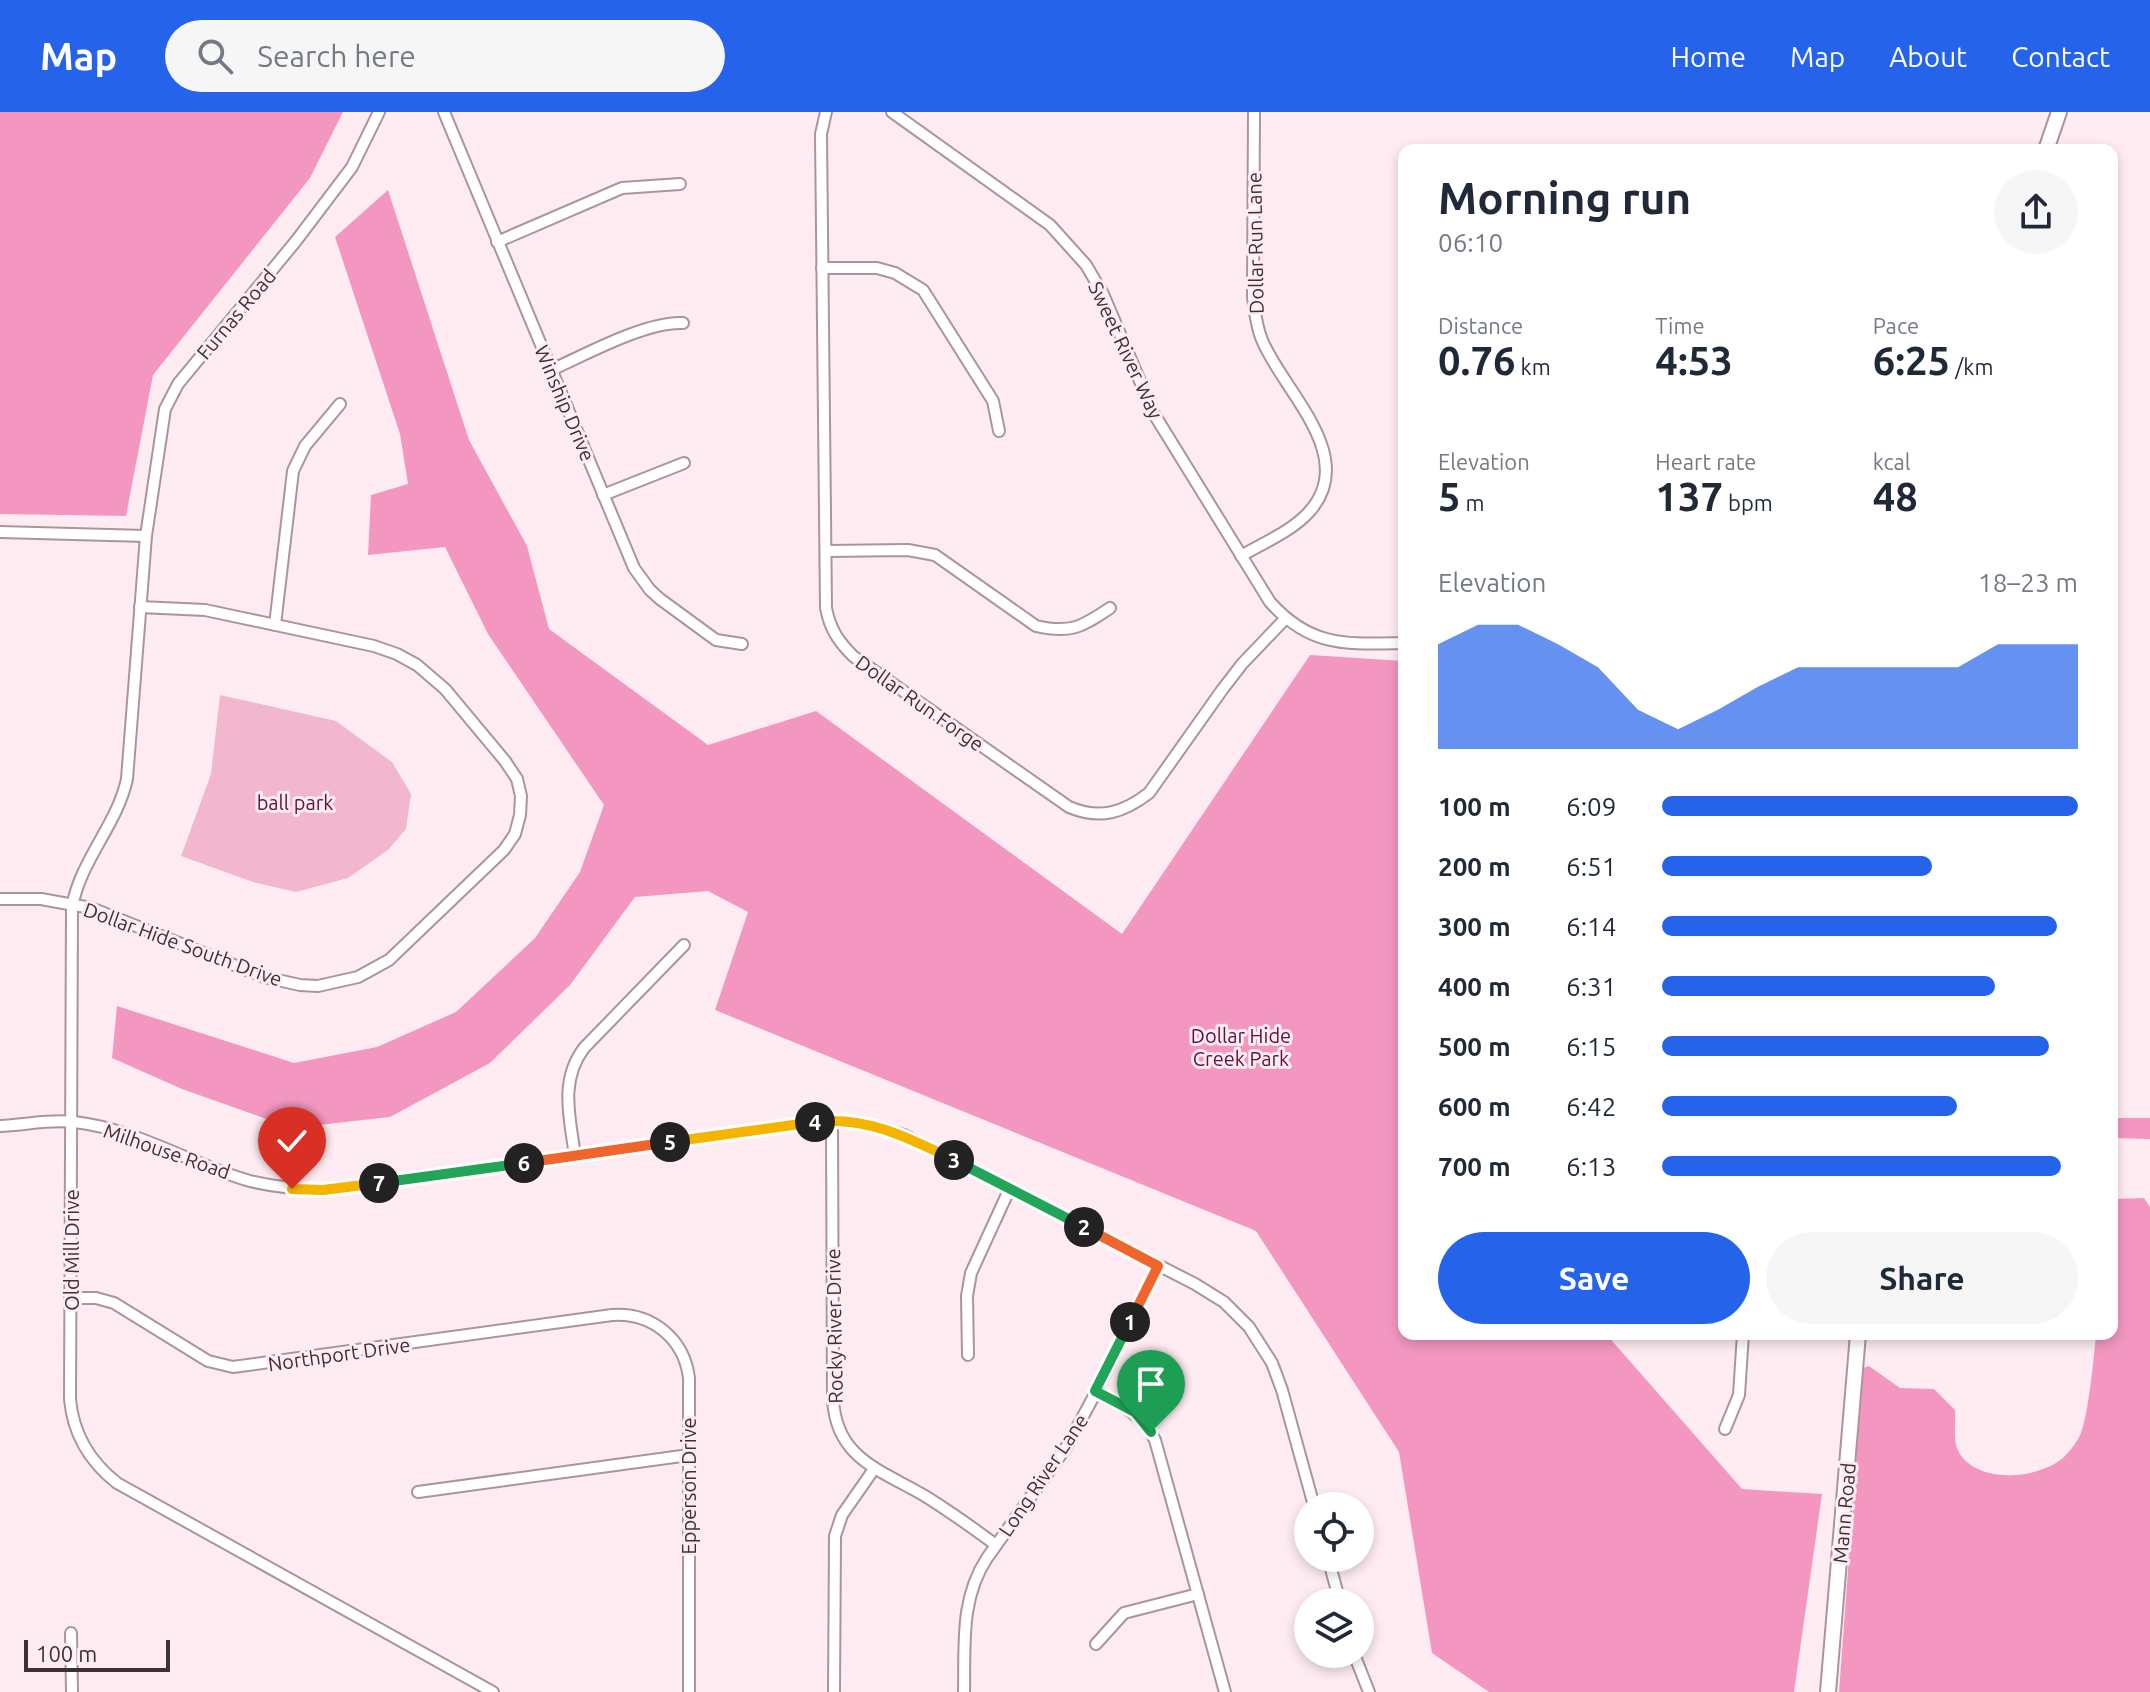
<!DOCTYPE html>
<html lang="en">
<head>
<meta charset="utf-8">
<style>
  body { margin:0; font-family:Ubuntu,sans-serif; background:#f6f6f7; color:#1f2937; height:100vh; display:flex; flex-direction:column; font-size:30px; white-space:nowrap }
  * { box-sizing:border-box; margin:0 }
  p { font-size:26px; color:#747a83 }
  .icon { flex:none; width:44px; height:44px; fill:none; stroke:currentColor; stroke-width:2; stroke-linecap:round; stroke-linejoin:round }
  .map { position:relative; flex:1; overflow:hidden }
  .drawer { position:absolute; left:1398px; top:32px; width:720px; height:1196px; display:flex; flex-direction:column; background:#fff; border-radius:16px; box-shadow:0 4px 12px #0003 }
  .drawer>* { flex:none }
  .fabs { position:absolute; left:1294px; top:1380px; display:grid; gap:16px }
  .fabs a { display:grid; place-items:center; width:80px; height:80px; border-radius:50%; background:#fff; box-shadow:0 4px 12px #0003; font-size:40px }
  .scale { position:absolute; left:24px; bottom:20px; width:146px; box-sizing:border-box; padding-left:8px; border:4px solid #3b3235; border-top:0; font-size:22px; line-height:28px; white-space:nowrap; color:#3b3235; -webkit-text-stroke:6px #ffecf3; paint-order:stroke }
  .pin { position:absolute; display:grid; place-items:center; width:68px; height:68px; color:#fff; margin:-82px -34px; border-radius:50% 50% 50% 0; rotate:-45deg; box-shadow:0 0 8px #0007 }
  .pin .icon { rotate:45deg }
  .km { position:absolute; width:40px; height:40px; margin:-20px; border-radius:50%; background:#222; color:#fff; font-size:22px; line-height:40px; text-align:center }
  .round { display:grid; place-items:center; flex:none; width:84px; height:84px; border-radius:42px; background:#f6f6f7 }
  .headline { display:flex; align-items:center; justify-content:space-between; height:136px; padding:0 40px }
  h1 { font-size:44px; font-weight:600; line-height:60px }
  .stats { display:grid; grid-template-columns:repeat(3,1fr); gap:12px; height:136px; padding:8px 40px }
  .stats div { display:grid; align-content:center }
  .stats b { font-size:40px; font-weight:600 }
  .stats small { font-size:22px; font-weight:400 }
  .stats p { font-size:22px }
  .chart { height:224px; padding:16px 40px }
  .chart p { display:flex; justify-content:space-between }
  .chart svg { width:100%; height:144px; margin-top:8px; fill:#2563eb; opacity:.7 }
  .action { display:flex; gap:16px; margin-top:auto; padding:16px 40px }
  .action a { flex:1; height:92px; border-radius:48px; background:#2563eb; color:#fff; font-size:32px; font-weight:600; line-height:92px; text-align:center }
  .action a+a { background:#f6f6f7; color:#1f2937 }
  ul { padding:0 40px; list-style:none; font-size:26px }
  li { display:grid; grid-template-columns:128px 96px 1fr; align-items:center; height:60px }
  li i { height:20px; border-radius:10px; background:#2563eb }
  header { display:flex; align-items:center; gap:48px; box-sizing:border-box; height:112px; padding:0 40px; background:#2563eb; color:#fff }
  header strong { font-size:38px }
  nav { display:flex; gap:44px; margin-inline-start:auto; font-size:28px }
  .search { width:560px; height:72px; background:#f6f6f7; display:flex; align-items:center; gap:20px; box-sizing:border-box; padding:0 28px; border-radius:44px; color:#747a83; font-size:30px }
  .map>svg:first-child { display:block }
</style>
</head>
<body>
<header>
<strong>Map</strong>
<div class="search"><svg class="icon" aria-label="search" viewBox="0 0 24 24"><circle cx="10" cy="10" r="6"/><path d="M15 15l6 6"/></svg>Search here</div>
<nav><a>Home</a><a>Map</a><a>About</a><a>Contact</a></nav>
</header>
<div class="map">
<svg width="2150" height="1580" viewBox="0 0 2150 1580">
  <rect width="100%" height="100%" fill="#ffecf3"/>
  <!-- green -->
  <polygon fill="#f3b6cf" points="220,583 336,609 392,650 411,682 406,717 388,738 348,766 296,780 253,770 181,744 211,662"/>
  <!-- forest -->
  <g fill="#f397c0">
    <polygon points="0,0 343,0 310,66 153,263 126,404 0,402"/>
    <polygon points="388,78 469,328 527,434 549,517 708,633 816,599 1122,822 1310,543 1404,549 1404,1222 1606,1222 1742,1377 1822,1382 1794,1580 1489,1580 1432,1541 1399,1340 1256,1119 715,898 748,800 708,779 635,785 570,873 490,951 390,1005 292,1016 182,977 112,946 117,894 294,951 377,935 456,900 535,826 580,760 604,693 488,522 445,435 368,443 371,383 408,372 400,322 335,125"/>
    <polygon points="2112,1006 2150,1006 2150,1027 2112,1026"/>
    <path d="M2144 1086 2150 1095V1580H1839L1863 1256 1869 1254 1900 1276 1934 1277 1955 1298C1956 1309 1953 1326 1957 1336 1972 1373 2037 1368 2063 1346 2068 1341 2075 1333 2078 1327 2088 1312 2094 1243 2096 1222H2112V1087Z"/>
  </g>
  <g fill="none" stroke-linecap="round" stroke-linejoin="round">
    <!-- street casing -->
    <g stroke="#aa959d" stroke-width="14">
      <g id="street">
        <path d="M379 0 352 55 296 129 178 272 165 297 146 424 127 667C117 713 81 747 72 795L70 1287C73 1322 89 1349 117 1371L493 1580"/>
        <polyline points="444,0 634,456 650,478 660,487 716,528 742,532"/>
        <path d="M826 0 821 22 826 496C830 517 838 529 853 544L1069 695C1100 708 1123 701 1149 681L1222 578 1242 552 1285 507"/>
        <path d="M892 0 1050 113 1086 153 1103 182 1154 302 1270 490C1311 536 1347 532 1404 531"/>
        <polyline points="497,130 622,76 680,72"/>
        <polyline points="822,156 877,156 895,161 923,178 993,289 999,319"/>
        <path d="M551 258C585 243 646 209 683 211"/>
        <polyline points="603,383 684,351"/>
        <polyline points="0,420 146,424"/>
        <path d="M826 439 908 438 935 443 1036 514C1070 522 1082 515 1110 496"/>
        <path d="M1241 444C1263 431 1292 419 1309 400 1360 344 1282 278 1262 228 1256 214 1255 200 1253 185L1254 0"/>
        <polyline points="275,513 293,359 305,334 340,292"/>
        <polyline points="0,787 41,787 91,796 264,865 300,873 318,874 358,865 389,848 504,738 515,722 520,703 521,684 517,667 505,649 445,577 417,553 397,542 374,534 205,498 140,495"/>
        <path d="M832 1009 833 1287C836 1347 881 1358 925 1384 949 1399 973 1416 996 1433"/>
        <path d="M0 1014C24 1013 51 1007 74 1010 137 1017 190 1052 250 1069 274 1075 298 1077 323 1078L823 1009 860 1011 904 1023 1195 1172 1224 1190 1249 1215 1272 1251 1282 1278 1314 1394"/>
        <path d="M575 1044C570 1006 559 969 584 936L684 833"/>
        <path d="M70 1186H96L114 1191 208 1249 233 1255 612 1203C651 1200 684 1226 689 1266V1580"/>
        <polyline points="968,1243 967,1184 971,1161 1010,1076"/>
        <path d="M1095 1279C1120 1292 1142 1302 1155 1328L1225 1580"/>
        <polyline points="1725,1317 1739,1283 1743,1222"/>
        <polyline points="418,1380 689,1343"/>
        <polyline points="1328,1446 1340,1490"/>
        <polyline points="71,1521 72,1580"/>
        <polyline points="1096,1532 1124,1501 1198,1482"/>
        <polyline points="1354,1542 1369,1580"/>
        <polyline points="834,1580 835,1424 842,1403 874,1357"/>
        <path d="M964 1580C965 1533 960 1487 987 1446L1067 1334 1095 1282 1158 1154"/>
      </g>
    </g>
    <!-- secondary casing -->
    <g stroke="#aa959d" stroke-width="18">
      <g id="secondary">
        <polyline points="2046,38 2059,0"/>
        <polyline points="1828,1580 1858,1222"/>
      </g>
    </g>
    <!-- street -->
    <use href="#street" stroke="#fff" stroke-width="10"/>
    <!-- secondary -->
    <use href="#secondary" stroke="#fff" stroke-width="14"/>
  </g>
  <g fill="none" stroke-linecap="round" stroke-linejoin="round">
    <!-- split-1 casing -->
    <g stroke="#fff" stroke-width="16">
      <polyline id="split-1" points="1130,1210 1095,1279 1135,1300 1151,1320"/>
    </g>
    <!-- split-2 casing -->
    <g stroke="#fff" stroke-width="16">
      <polyline id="split-2" points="1084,1115 1158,1154 1130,1210"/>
    </g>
    <!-- split-3 casing -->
    <g stroke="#fff" stroke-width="16">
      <polyline id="split-3" points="954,1048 1084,1115"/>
    </g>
    <!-- split-4 casing -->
    <g stroke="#fff" stroke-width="16">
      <path id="split-4" d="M815 1010C867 1004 909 1026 954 1048"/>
    </g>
    <!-- split-5 casing -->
    <g stroke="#fff" stroke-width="16">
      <polyline id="split-5" points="670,1030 815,1010"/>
    </g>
    <!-- split-6 casing -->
    <g stroke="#fff" stroke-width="16">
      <polyline id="split-6" points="524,1051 670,1030"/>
    </g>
    <!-- split-7 casing -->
    <g stroke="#fff" stroke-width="16">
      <polyline id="split-7" points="379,1071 524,1051"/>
    </g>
    <!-- split-8 casing -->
    <g stroke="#fff" stroke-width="16">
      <polyline id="split-8" points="292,1077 323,1078 379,1071"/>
    </g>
    <!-- split-1 -->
    <use href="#split-1" stroke="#22a559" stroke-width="10"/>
    <!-- split-2 -->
    <use href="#split-2" stroke="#f0652b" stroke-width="10"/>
    <!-- split-3 -->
    <use href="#split-3" stroke="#22a559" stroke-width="10"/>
    <!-- split-4 -->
    <use href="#split-4" stroke="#f5b400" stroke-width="10"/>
    <!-- split-5 -->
    <use href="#split-5" stroke="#f5b400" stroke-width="10"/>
    <!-- split-6 -->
    <use href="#split-6" stroke="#f0652b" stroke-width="10"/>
    <!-- split-7 -->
    <use href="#split-7" stroke="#22a559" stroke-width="10"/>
    <!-- split-8 -->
    <use href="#split-8" stroke="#f5b400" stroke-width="10"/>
  </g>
  <g text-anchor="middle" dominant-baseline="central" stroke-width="6" stroke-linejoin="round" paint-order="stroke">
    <!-- street labels -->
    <g font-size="20" fill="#3b3235" stroke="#ffecf3">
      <text transform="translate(1255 131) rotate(-91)">Dollar Run Lane</text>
      <text transform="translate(236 202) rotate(-50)">Furnas Road</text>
      <text transform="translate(1126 238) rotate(65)">Sweet River Way</text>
      <text transform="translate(565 291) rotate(67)">Winship Drive</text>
      <text transform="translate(920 591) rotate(35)">Dollar Run Forge</text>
      <text transform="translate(183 832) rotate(20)">Dollar Hide South Drive</text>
      <text transform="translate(167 1039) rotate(19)">Milhouse Road</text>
      <text transform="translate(71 1138) rotate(-90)">Old Mill Drive</text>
      <text transform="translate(834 1214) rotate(-91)">Rocky River Drive</text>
      <text transform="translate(339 1242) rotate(-8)">Northport Drive</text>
      <text transform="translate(1043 1363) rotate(-56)">Long River Lane</text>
      <text transform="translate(688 1374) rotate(-90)">Epperson Drive</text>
      <text transform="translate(1844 1401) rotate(-85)">Mann Road</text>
    </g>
    <!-- park labels -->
    <g font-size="20" fill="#60103c" stroke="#ffecf3">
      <text x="295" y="690">ball park</text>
      <text x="1241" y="923">Dollar Hide<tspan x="1241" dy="23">Creek Park</tspan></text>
    </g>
  </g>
</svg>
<div class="fabs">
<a><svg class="icon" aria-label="locate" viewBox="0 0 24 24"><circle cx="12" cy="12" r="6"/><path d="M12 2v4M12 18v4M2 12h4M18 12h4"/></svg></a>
<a><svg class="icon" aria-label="layers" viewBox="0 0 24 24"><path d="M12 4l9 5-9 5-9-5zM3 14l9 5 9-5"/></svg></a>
</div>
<div class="scale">100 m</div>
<div class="pin" style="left:1151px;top:1320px;background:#1e9e55"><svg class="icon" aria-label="arrive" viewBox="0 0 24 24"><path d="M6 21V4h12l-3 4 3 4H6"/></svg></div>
<div class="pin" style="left:292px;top:1077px;background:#d93025"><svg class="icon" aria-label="check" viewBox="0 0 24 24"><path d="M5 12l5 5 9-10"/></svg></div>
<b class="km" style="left:1130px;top:1210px">1</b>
<b class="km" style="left:1084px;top:1115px">2</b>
<b class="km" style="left:954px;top:1048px">3</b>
<b class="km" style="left:815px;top:1010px">4</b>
<b class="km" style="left:670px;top:1030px">5</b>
<b class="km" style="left:524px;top:1051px">6</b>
<b class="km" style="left:379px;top:1071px">7</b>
<section class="drawer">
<div class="headline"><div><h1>Morning run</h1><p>06:10</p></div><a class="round"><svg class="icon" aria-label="share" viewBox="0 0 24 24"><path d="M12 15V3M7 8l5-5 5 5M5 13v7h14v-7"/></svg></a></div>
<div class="stats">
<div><p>Distance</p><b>0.76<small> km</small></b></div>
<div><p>Time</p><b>4:53</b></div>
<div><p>Pace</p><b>6:25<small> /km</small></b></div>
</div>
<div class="stats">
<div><p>Elevation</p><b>5<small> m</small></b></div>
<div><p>Heart rate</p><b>137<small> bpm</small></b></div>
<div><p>kcal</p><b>48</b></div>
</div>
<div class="chart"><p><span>Elevation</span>18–23 m</p>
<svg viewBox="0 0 160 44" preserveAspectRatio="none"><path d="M0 44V12L10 6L20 6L30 12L40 19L50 32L60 38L70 32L80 25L90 19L100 19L110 19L120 19L130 19L140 12L150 12L160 12V44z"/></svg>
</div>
<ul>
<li><b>100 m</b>6:09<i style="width:100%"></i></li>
<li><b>200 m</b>6:51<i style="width:65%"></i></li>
<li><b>300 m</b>6:14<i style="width:95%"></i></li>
<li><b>400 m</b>6:31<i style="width:80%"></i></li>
<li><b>500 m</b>6:15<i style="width:93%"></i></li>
<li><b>600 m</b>6:42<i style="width:71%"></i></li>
<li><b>700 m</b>6:13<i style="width:96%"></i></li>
</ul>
<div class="action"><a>Save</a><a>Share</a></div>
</section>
</div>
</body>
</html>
